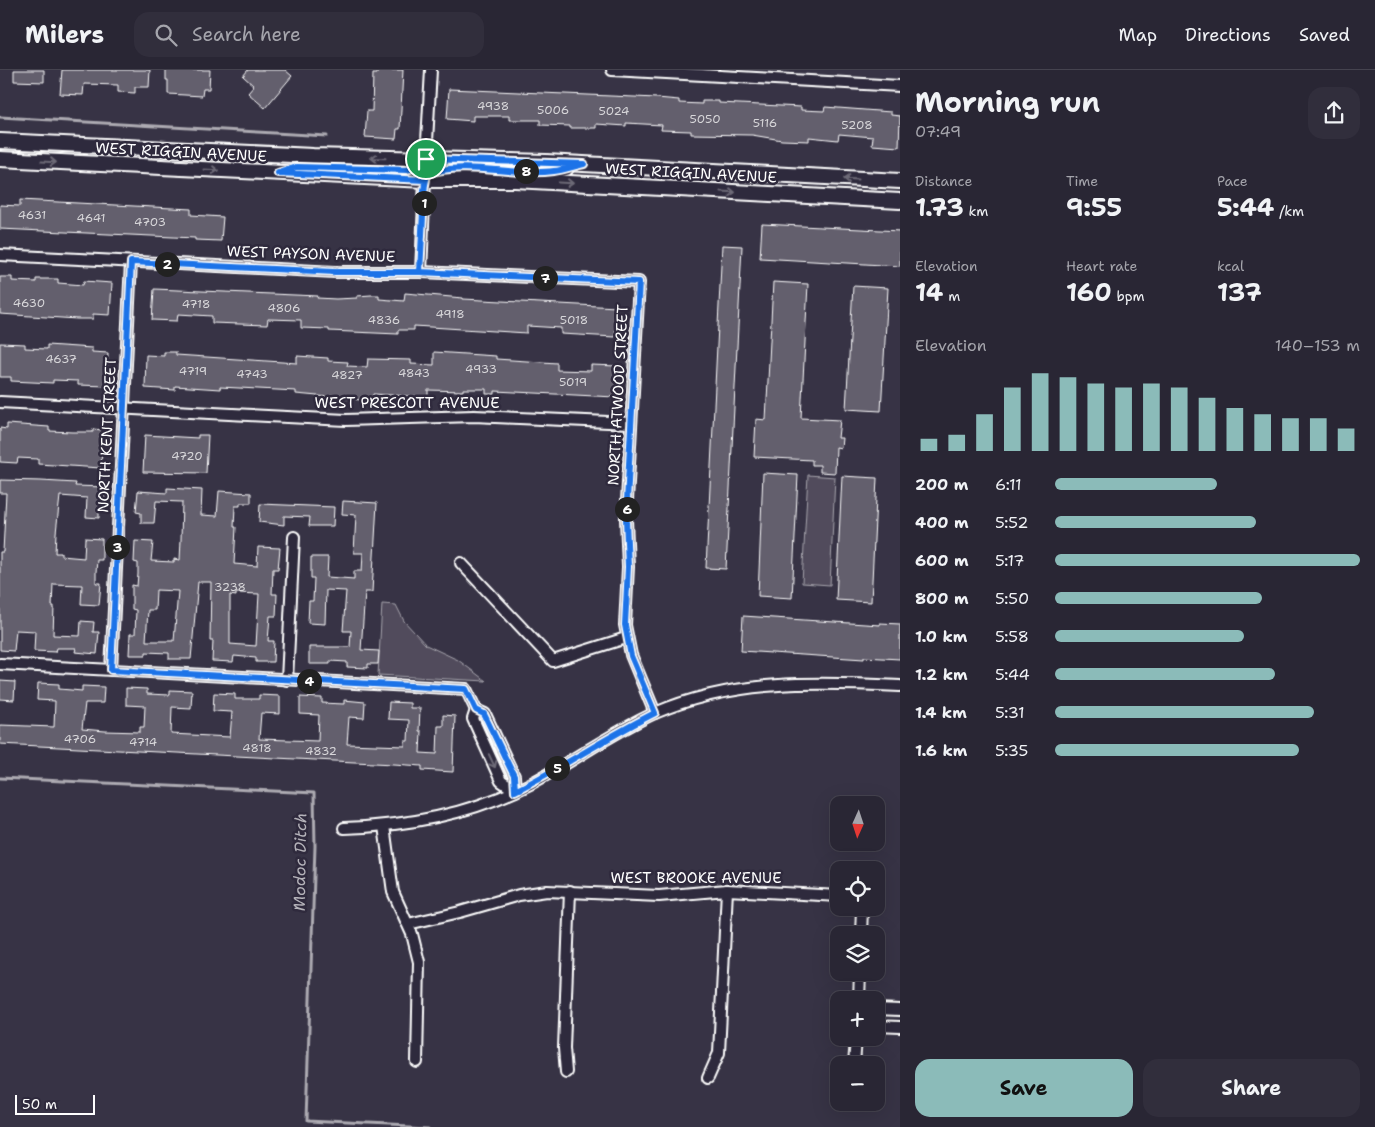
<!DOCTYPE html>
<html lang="en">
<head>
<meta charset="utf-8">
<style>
  body { margin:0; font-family:"Shantell Sans",sans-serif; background:#312e3c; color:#f1f3f6; height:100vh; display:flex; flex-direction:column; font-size:19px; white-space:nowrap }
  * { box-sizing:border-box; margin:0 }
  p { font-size:16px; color:#a5a5ac }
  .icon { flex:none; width:28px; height:28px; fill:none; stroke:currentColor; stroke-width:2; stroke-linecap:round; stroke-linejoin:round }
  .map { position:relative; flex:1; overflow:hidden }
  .drawer { display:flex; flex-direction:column; background:#292634; width:475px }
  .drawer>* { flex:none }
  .needle { width:32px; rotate:183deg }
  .buttons { position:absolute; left:830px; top:726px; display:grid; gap:10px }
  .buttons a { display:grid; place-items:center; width:55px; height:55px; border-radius:10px; background:#292634; box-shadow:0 5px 20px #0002,0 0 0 1px #45434f; font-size:25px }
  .scale { position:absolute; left:15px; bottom:12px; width:80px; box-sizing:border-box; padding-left:5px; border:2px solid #fff; border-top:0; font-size:14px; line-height:18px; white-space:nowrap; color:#fff; -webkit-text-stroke:4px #2f2a3d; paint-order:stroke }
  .pin { position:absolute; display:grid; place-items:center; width:42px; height:42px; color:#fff; margin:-21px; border:2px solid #fff; border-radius:50%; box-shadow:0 1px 5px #0007 }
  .km { position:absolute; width:25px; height:25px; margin:-12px; border-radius:50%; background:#222; color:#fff; font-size:14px; line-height:25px; text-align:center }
  .round { display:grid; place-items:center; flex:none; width:52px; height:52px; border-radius:15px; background:#312e3c }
  .summary { display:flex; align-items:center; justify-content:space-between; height:85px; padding:0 15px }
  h1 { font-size:28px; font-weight:700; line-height:38px }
  .figures { display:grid; grid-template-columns:repeat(3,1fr); gap:8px; height:85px; padding:5px 15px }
  .figures div { display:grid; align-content:center }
  .figures b { font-size:25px; font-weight:700 }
  .figures small { font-size:14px; font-weight:400 }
  .figures p { font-size:14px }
  .chart { height:140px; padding:10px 15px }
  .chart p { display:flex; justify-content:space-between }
  .chart svg { width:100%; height:90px; margin-top:5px; stroke:#8bbbb9; stroke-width:6 }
  .button { display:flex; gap:10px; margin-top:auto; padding:10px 15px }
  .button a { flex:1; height:58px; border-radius:15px; background:#8bbbb9; color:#111; font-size:20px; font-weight:700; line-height:58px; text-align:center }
  .button a+a { background:#312e3c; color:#f1f3f6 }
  ul { padding:0 15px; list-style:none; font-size:16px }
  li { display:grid; grid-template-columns:80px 60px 1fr; align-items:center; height:38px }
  li i { height:12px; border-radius:6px; background:#8bbbb9 }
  header { display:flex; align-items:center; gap:30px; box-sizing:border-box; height:70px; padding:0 25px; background:#292634; border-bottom:1px solid #45434f }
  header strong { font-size:24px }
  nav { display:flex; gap:28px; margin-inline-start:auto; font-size:18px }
  .search { width:350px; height:45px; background:#312e3c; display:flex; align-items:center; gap:12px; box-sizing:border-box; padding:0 18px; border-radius:15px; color:#a5a5ac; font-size:19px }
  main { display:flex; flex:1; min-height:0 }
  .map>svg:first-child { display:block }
</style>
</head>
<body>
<header>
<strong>Milers</strong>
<div class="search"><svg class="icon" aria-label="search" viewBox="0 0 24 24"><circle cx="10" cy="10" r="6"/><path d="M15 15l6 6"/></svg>Search here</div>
<nav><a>Map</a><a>Directions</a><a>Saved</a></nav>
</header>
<main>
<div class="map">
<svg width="900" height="1057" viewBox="0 0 900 1057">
  <rect width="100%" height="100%" fill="#373345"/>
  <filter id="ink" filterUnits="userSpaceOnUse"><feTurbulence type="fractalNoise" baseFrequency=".02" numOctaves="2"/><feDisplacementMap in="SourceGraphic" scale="10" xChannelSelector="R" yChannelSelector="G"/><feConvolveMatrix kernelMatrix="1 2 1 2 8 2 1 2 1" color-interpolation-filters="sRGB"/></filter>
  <g filter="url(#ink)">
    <!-- green -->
    <g fill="#514c5c" stroke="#a8a6ae">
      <polygon points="808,405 835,407 830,515 802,513"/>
      <polygon points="382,534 396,535 404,551 426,575 458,590 486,611 378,605"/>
    </g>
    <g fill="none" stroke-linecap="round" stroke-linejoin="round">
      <!-- stream -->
      <g stroke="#adabb2" stroke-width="3">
        <polyline points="0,47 327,66"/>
        <polyline points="0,708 314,723 315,776 306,1051 430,1057"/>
      </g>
    </g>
    <!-- building -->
    <g fill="#635f6d" stroke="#fff" fill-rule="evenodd">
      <polygon points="14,0 44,0 44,12 14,11"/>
      <polygon points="62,0 150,0 149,17 135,17 135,23 118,22 118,15 84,14 83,25 60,24"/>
      <polygon points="166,0 210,0 209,19 203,19 202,26 168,24 168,10 166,10"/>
      <polygon points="248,0 285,0 292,6 265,38 248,23 254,16 243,6"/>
      <polygon points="377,0 403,0 400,59 397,59 396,69 365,67 367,41 372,41 373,4 377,4"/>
      <polygon points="449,19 657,28 679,30 679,33 702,34 702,31 719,31 719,33 801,37 801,40 824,41 825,37 891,42 891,45 900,46 899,77 872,75 873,67 839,64 838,70 809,67 809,71 782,70 752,65 691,64 691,61 661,60 662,55 626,53 626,56 596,54 596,58 570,58 570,56 540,55 540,50 509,50 509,46 473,46 473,51 447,49"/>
      <polygon points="20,130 191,139 191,145 223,147 221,171 195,170 195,168 0,159 0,135 20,136"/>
      <polygon points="762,154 900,161 900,196 760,188"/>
      <polygon points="722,175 742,176 726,499 706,498"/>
      <polygon points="0,207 12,207 12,211 36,212 36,209 58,209 58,213 83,215 84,211 112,213 110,245 93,244 93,249 77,249 0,244"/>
      <polygon points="773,212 808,214 801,348 840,350 838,368 842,368 841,378 836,377 835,403 820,402 820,395 812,395 812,390 754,387 756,349 766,350"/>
      <polygon points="853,216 888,218 881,341 846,339"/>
      <polygon points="154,219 318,226 317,228 336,229 357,228 357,226 371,225 379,225 379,229 404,231 405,223 463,228 463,229 617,237 615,267 561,264 561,258 527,256 527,263 414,256 414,260 398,260 398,264 329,261 329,259 301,258 301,250 268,249 267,255 212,253 212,246 178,244 177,251 152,250"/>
      <polygon points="0,273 25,274 25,278 47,279 47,275 92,278 92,282 108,283 107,316 78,315 78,311 53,310 53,313 11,311 11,307 0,307"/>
      <polygon points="164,282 176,282 176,285 297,293 297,286 328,288 328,291 348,292 347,296 367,297 368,289 411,290 411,294 434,295 434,282 496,286 496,289 557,293 557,300 591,301 591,295 617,296 615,327 495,321 495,324 486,324 486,319 463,319 463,321 428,320 428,327 373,324 373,328 361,327 361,330 296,324 296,321 220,317 220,319 175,316 175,320 145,318 146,285 164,286"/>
      <polygon points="7,354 49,357 49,361 72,362 93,362 93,359 103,360 101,398 38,394 38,389 18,388 17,393 0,392 0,358 7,359"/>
      <polygon points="145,365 198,368 198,365 208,365 206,403 143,402"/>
      <polygon points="763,403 798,405 792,528 758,526"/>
      <polygon points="842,406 877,408 871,532 836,530"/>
      <polygon points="0,410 41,411 76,413 75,416 105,417 104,438 99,438 99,448 86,447 87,428 60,426 56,463 55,483 61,483 61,486 84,488 85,468 102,469 102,490 97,490 96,502 96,513 101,513 99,535 81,534 82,515 53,514 52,536 54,536 53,565 80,566 81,551 94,552 93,562 99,562 97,584 75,582 76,578 57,578 56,582 34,581 35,561 16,560 14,581 0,580 0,482 3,482 6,423 0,423"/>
      <path d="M167 418 202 420 201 445 217 446 219 421 251 423V433H240V436H235L234 457H236L234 494 257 496 258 477 280 478 278 499H273L272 524H277L276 546H270L268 571H274L273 592H256V588L234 586 233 592 212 591 213 571H210L211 512H198L191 589H169V583L146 582V585H129L130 564H135L136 540 132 539V515L137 516 138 504V493L134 492 135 471 153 472 151 491 174 492V489L180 490 181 470 182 432 156 431 154 453H141V443L136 442 138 421 167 423ZM156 520 178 521 174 571H146L148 540H155ZM236 523 259 524 256 576 230 574V525L236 526Z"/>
      <polygon points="343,431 377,433 372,522 365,522 361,580 379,581 378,594 368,594 368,598 347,597 347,592 330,591 330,594 309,594 309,577 350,577 351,561 343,561 346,521 326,520 325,554 308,553 309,531 313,531 314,508 311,508 311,487 328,487 327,507 354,509 354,501 362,501 363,483 354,483 356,445 342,444"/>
      <polygon points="260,434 334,437 333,456 309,456 310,447 284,446 284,455 259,452"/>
      <polygon points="743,546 880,555 880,553 900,554 900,589 864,587 864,589 741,581"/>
      <polygon points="0,611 15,612 14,630 0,629"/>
      <polygon points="38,613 59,614 59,619 71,620 82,621 82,616 104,617 103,633 85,633 82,659 105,661 140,662 140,657 144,657 145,636 126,635 126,618 147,619 147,624 170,625 170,620 192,621 191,638 172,637 171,664 230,667 232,642 213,641 214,623 235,624 235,629 259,629 259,625 280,626 280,644 261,643 259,669 318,671 319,645 300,644 300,627 322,628 322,633 344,634 344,630 365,632 364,648 349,647 347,674 405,676 405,671 408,671 409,650 388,649 389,632 410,633 410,638 420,638 419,661 421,661 420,683 437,684 438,656 443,656 443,645 455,646 453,702 422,700 422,696 394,694 0,674 0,655 54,657 55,631 37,630"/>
    </g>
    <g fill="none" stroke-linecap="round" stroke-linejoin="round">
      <!-- minor casing -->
      <g stroke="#fff" stroke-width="14">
        <g id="minor">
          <polyline points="612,0 900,16"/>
          <polyline points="426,89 431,0"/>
          <polyline points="0,185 335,202 421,202 639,212 626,449 628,497 625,555 631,585 655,643"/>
          <polyline points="421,202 425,110"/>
          <polyline points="0,332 346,350 474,346 631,353"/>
          <polyline points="461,493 553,591 626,568"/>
          <polyline points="0,594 466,619 476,640 485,644 514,706 515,721"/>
          <polyline points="111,600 131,192"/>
          <polyline points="287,610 294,467"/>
          <polyline points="476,640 473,649 501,711 515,721"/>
          <polyline points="384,756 393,822 412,864 419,892 417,992"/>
          <path d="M344 758C409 756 472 744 530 714 572 692 611 663 655 643 733 609 817 612 900 616"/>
          <polyline points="408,854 460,842 519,825 547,821 659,826 727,820 839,826"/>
          <polyline points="861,865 862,838"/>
          <polyline points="859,930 860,902"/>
          <polyline points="876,939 900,940"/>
          <polyline points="876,956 900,957"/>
          <polyline points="854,995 856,968"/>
          <polyline points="566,1002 564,978 570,821"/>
          <polyline points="708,1008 719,983 727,820"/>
        </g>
      </g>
      <!-- secondary casing -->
      <g stroke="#fff" stroke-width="18">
        <g id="secondary">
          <polyline points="0,71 313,86 546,92 900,111"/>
          <polyline points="0,89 425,110 515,110 900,131"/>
          <path d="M426 108 427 104C456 94 520 101 553 101L566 98"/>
        </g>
      </g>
      <!-- minor -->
      <use href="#minor" stroke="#2f2a3d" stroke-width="10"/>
      <!-- secondary -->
      <use href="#secondary" stroke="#2f2a3d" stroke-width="14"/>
    </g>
    <!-- one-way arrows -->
    <defs><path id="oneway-shaft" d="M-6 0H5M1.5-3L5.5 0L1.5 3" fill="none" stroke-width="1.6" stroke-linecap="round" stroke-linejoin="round" transform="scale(1.25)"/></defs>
    <g stroke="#6d6a77">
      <use href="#oneway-shaft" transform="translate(378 88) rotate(-179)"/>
      <use href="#oneway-shaft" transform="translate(49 92) rotate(3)"/>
      <use href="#oneway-shaft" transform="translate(211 100) rotate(3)"/>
      <use href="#oneway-shaft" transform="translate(851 109) rotate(-177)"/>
      <use href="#oneway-shaft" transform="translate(566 113) rotate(3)"/>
      <use href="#oneway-shaft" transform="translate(728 122) rotate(3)"/>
      <use href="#oneway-shaft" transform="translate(492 691) rotate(65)"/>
    </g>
  </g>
  <g fill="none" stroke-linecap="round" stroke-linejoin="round" filter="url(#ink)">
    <!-- route casing -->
    <g stroke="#fff" stroke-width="10">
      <path id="route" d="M426 89 419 96 407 100 297 97 278 103 425 110 420 202H335L131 192 111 600 466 619 476 640 484 644 514 706 515 721C563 697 607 667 655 643L631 586 625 555 628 497 626 449 639 212 420 202 424 120 427 104C466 90 514 107 554 101 564 100 574 96 584 94L426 89"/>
    </g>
    <!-- route -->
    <use href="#route" stroke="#1a73e8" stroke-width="6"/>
  </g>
  <g text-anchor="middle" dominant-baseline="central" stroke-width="5" stroke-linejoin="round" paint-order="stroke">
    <!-- number labels -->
    <g font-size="12" fill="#d8d7da">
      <text x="493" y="36">4938</text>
      <text x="553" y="40">5006</text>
      <text x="614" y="41">5024</text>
      <text x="705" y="49">5050</text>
      <text x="765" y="53">5116</text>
      <text x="857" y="55">5208</text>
      <text x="32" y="145">4631</text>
      <text x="91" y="148">4641</text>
      <text x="150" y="152">4703</text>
      <text x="29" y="233">4630</text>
      <text x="196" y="234">4718</text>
      <text x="284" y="238">4806</text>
      <text x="450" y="244">4918</text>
      <text x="384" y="250">4836</text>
      <text x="574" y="250">5018</text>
      <text x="61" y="289">4637</text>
      <text x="481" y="299">4933</text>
      <text x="193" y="301">4719</text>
      <text x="414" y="303">4843</text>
      <text x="252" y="304">4743</text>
      <text x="347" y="305">4827</text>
      <text x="573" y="312">5019</text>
      <text x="187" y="386">4720</text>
      <text x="230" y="517">3238</text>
      <text x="80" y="669">4706</text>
      <text x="143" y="672">4714</text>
      <text x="257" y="678">4818</text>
      <text x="321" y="681">4832</text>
    </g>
    <!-- street labels -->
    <g font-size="15" fill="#fff" stroke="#2f2a3d">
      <text transform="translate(181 82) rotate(3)">WEST RIGGIN AVENUE</text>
      <text transform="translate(691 103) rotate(3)">WEST RIGGIN AVENUE</text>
      <text transform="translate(311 184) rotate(2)">WEST PAYSON AVENUE</text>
      <text transform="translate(618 325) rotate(-87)">NORTH ATWOOD STREET</text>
      <text x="407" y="333">WEST PRESCOTT AVENUE</text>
      <text transform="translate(107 365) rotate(-87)">NORTH KENT STREET</text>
      <text x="696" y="808">WEST BROOKE AVENUE</text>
    </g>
    <!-- water labels -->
    <g font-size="16" font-style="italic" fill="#b4b2b9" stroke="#2f2a3d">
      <text transform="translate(300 792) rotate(-89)">Modoc Ditch</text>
    </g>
  </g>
</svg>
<div class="buttons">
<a><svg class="needle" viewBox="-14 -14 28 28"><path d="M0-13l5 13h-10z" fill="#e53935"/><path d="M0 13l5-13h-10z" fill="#a5a5ac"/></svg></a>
<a><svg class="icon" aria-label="locate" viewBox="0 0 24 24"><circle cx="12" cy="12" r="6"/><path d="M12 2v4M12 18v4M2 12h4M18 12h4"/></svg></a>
<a><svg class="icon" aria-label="layers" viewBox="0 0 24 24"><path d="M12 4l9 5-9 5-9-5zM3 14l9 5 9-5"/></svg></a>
<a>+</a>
<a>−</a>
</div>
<div class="scale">50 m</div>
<div class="pin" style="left:426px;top:89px;background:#1e9e55"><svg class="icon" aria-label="arrive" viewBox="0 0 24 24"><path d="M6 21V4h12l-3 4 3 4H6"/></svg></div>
<b class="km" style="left:424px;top:133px">1</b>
<b class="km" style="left:167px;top:194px">2</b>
<b class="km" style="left:117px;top:477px">3</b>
<b class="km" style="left:309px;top:611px">4</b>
<b class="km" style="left:557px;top:698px">5</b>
<b class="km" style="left:627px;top:439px">6</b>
<b class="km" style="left:545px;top:208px">7</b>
<b class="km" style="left:526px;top:101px">8</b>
</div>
<section class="drawer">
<div class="summary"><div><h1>Morning run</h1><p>07:49</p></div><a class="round"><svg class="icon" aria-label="share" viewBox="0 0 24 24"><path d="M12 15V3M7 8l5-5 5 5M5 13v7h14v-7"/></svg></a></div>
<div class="figures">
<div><p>Distance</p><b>1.73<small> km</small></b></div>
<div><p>Time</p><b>9:55</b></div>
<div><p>Pace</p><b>5:44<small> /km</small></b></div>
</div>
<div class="figures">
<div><p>Elevation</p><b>14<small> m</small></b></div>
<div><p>Heart rate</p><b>160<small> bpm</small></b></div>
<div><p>kcal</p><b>137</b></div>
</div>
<div class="chart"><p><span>Elevation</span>140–153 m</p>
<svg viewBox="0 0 160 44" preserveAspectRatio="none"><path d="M5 44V38M15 44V36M25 44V26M35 44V13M45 44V6M55 44V8M65 44V11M75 44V13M85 44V11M95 44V13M105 44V18M115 44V23M125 44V26M135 44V28M145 44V28M155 44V33"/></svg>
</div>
<ul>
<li><b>200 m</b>6:11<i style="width:53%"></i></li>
<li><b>400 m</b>5:52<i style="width:66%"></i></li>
<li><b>600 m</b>5:17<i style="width:100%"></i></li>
<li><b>800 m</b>5:50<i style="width:68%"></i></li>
<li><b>1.0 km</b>5:58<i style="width:62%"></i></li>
<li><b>1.2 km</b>5:44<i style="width:72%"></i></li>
<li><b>1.4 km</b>5:31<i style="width:85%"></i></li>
<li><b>1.6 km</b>5:35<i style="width:80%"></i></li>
</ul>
<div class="button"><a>Save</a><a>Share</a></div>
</section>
</main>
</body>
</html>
